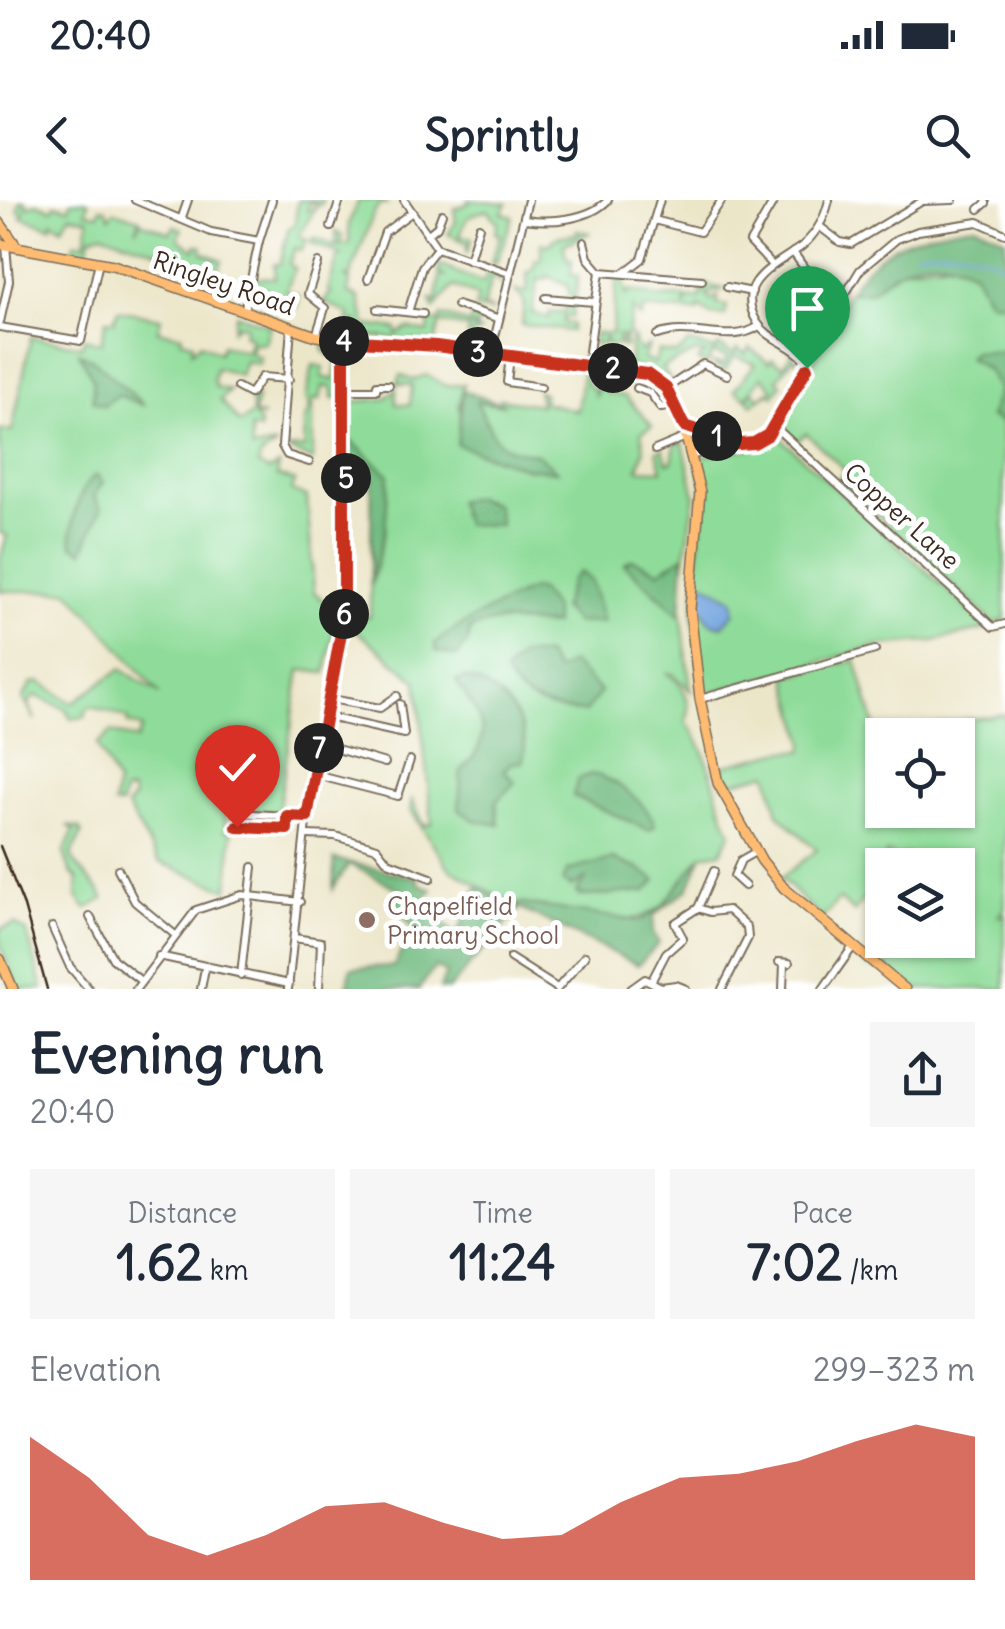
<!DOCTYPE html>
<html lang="en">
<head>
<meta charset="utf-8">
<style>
  body { margin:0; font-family:Delius,sans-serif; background:#f6f6f7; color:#1f2937; height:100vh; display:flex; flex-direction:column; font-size:38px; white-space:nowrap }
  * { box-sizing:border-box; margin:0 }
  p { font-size:32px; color:#747a83 }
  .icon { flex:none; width:55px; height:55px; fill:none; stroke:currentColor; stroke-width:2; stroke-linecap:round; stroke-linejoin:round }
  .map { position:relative; height:789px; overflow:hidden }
  .drawer { display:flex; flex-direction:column; background:#fff; flex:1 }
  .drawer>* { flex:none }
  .fabs { position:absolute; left:865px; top:518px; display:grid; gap:20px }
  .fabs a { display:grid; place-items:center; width:110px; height:110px; border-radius:0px; background:#fff; box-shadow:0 2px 8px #0004; font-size:50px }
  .pin { position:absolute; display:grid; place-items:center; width:85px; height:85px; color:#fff; margin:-102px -42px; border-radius:50% 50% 50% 0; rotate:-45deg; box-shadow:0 0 10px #0007 }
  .pin .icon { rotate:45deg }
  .km { position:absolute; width:50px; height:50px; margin:-25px; border-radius:50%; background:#222; color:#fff; font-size:28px; line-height:50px; text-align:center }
  .round { display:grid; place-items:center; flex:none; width:105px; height:105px; border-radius:0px; background:#f6f6f7 }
  .overview { display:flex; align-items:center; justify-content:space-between; height:170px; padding:0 30px }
  h1 { font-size:55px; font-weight:700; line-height:75px }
  .figures { display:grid; grid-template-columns:repeat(3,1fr); gap:15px; height:170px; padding:10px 30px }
  .figures div { display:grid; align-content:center; border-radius:0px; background:#f6f6f7; text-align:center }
  .figures b { font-size:50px; font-weight:700 }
  .figures small { font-size:28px; font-weight:400 }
  .figures p { font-size:28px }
  .chart { height:280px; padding:20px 30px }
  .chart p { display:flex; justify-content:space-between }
  .chart svg { width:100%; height:180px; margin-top:10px; fill:#c8321e; opacity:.7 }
  .status { display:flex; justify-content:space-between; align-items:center; height:70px; padding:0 50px; background:#fff; direction:ltr }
  .status svg { height:28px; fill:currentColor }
  header { display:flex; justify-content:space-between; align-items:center; height:130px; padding:0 30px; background:#fff; font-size:45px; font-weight:700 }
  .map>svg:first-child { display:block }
</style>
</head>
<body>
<div class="status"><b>20:40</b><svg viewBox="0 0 49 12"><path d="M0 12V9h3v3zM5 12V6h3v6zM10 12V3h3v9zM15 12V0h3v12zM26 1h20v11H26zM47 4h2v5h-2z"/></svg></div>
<header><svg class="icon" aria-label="back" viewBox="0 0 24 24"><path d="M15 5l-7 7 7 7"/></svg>Sprintly<svg class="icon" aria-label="search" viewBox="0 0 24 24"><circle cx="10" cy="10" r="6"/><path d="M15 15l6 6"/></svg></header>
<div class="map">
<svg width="1005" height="789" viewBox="0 0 1005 789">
  <rect width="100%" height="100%" fill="#fff"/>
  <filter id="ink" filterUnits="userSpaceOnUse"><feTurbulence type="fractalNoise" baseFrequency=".01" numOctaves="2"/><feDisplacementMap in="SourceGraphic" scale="20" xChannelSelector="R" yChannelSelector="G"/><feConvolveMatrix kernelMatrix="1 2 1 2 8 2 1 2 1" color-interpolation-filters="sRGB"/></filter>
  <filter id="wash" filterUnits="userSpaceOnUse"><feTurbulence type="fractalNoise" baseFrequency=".0048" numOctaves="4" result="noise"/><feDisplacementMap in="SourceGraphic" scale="40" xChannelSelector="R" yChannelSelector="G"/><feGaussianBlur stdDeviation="2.25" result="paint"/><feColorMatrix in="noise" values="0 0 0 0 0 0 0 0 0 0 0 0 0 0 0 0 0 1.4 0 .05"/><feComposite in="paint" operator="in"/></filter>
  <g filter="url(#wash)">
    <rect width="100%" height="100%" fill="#ece6c9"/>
    <!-- green -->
    <g fill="#8fdc9a" stroke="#65835c" stroke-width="2.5" fill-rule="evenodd">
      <polygon points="81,0 89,2 86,12 99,14 100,8 106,9 110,17 114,11 140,19 136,30 141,22 170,33 174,26 182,29 178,39 195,50 196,45 202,46 203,53 222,60 218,71 101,33 90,37 87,55 71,51 76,42 85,43 89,19 70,15 62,28 52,21 51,27 21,17 24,12 18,11 20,1 26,1 26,7 36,3 53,9 55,4 69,8 71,1"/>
      <polygon points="298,0 323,0 321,5 309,2 307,11 317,6 299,36 307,40 301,51 295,48 289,64 295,68 286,90 299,96 297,106 256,84 251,95 254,77 275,78 274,64 280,64 288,29 295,24"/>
      <polygon points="359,0 381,0 388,5 380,4 374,12 350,77 344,77 350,80 348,93 359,97 366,125 397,129 397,135 408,128 428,133 429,121 439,122 441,116 470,124 473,114 480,116 477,126 471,127 480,131 467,137 468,128 440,123 435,143 346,134 358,122 347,121 350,115 324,102 331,92 328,90 337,59 342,55 311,43 314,38 336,46 336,32 342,35 340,46 349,43 349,22"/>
      <path d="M468 0 507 3 502 13 513 16 496 64 491 63 500 35 495 33 498 23 488 10C470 14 466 15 460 36L472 38 467 54V43L448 34 456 22 454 9 469 3Z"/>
      <polygon points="577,30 589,33 563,45 568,61 572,60 571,75 578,76 575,98 570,97 567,84 547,76 545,80 538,79 532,113 549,118 550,112 564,113 569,102 574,103 572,117 564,117 564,123 572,124 571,131 522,125 524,101 516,91 528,92 527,73 535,69 535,60 541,60 541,43 549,45 557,37 577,34"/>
      <path d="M950 62 974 72 989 101 1005 103V152H974L968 158C982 166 994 174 999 191 1005 249 1005 353 1005 420L994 423 838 279 846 271 806 233 796 243 779 228 849 92H870L895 69Z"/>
      <polygon points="439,65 483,83 489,70 499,74 501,87 500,80 492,77 483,107 494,111 475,108 478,97 454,86 434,109 431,100 437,101 440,75 447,77 439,73"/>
      <polygon points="617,77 622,78 626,95 630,91 660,98 685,97 685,108 687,99 700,98 704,84 723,89 706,94 711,100 718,96 717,104 727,106 725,116 710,115 699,107 698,112 644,109 641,118 633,108 628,136 625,137 626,147 621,147 622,136 618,135 618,145 609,146 605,138 604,144 594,145 595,133 612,134"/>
      <polygon points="118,110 161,118 158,131 182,135 181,140 193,143 192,151 201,143 219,153 222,145 247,152 251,137 244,135 246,126 238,124 233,129 236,114 270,126 265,143 253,143 251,154 260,157 259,164 245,161 240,175 216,168 213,180 217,188 230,190 220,200 240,223 253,214 251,198 257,197 254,215 264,216 255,217 260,224 259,230 251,228 252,249 277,245 261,256 258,265 269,271 279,265 277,276 295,281 292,291 307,297 314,392 337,413 326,473 300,470 278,612 226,612 225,631 232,632 228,690 159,662 127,607 134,597 131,591 124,592 121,605 114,605 117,583 97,545 111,532 137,540 142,528 127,523 128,518 92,506 85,511 86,517 71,519 66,509 34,495 29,504 35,520 23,498 32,483 40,482 72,503 121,469 160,494 69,391 0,391 0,359 7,335 0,333 0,230 12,231 31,137 82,146 84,138 101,143 106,120 114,121"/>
      <polygon points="632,137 640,151 649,146 643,159 655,163 658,151 677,154 689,143 715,150 719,146 733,154 738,149 745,154 750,148 769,163 772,159 783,166 791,154 798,160 792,160 777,180 781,184 774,196 770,192 752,204 748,199 752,190 759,198 773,189 762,177 745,198 734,190 755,164 734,156 725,171 713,164 725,164 727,157 713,153 708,163 701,163 698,160 705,154 696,152 662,168 671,181 651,170 629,167"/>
      <polygon points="323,142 341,155 341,197 333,198 332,188 323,186 320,200 313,199 313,260 285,249 305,248 304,221 310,208 306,198 313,165 324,167 322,177 334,180 337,159 324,151"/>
      <path d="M583 170H589L587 185 595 190V197L599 185H604L606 193 625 196 652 226 641 233 644 249 638 269 662 270 657 251 663 248 667 263 672 262 675 244 683 242 695 296 679 395 691 491 673 474 666 473C684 484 693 502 686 522 710 550 715 599 731 633L721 652 702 655C650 749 609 719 520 703L517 707 449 668 410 609 412 600 424 625 432 624 417 481 351 426 352 417H370L372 267 350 266 349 202 385 199 396 189V204L410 205 412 185 397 184 401 175 412 180 426 175 446 186 464 184 459 207 475 251 526 268 527 252C497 256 488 224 476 201L498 204 499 199 540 205 538 190 544 194 543 202 577 211ZM612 659 637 668 609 694 579 696 587 680 584 676 570 687 567 671Z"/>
      <polygon points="774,232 989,428 934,441 878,446 702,495 693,415 704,295 697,257 758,247"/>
      <path d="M856 460 877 534 1005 514V708L999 716 1005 714V789H911L885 769 898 749 887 740H958V665H916L905 655 900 659 887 653 870 691 854 712 839 699 822 719 781 678 817 650 778 614 768 573 724 585 720 577 723 566 783 551H803L805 543 787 476ZM882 535H958V610L927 614 882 610Z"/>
      <path d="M67 626 79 628 82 633 71 655C76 669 93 679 104 699L86 709 77 697 78 679 71 673 64 653 74 630Z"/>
      <polygon points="15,724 27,732 43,789 18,789 0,745 0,729"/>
    </g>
    <!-- forest -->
    <g fill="#73bc82" stroke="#577350" stroke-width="2.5">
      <path d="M975 25 1005 38V103L989 101 974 72C936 48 900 64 870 92H849C879 41 921 33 975 25Z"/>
      <polygon points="974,152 1005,152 1003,223 990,217 999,189 987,169 968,158"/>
      <polygon points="79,153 94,160 145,206 118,195 104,205 93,201 93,179"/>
      <path d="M463 191 505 205 477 202C497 242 492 248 537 254L557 271 526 268 457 245Z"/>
      <polygon points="350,240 389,275 385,330 371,386 372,267 350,266"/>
      <path d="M96 275 103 282 94 296 101 309 83 351 72 345C69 325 79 286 96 275Z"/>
      <polygon points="475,297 496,305 500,325 464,324 457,301"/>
      <polygon points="684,356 681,416 624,364 632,359 659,371"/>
      <polygon points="580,372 591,381 603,422 576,423 562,408 571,380"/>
      <path d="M532 389 540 391 554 409V425L499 421 471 428 467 443 457 456 436 451 435 443C466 420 497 406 532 389Z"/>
      <path d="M522 455H546L556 471 571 463 601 492 585 512C555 511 517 503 505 472Z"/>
      <path d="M465 478C500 486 535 525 522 562L511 563 504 570 515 582 496 602 499 625 474 620 459 610 461 570C499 536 478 514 456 481Z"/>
      <path d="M591 574C613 577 649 604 655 626L649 630 573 596 578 579Z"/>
      <polygon points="702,655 688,689 654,715 653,734 659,743 638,765 517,707 519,703 640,721 661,708"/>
      <polygon points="334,659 418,678 419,684 432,690 422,703 457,736 477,687 518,710 449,789 440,789 446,773 435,767 419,789 347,789 351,768 394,766 413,727 394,706 402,691 349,664 333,689"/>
      <polygon points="612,659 637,668 656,680 646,691 588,696 576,693 587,677 574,686 563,682 567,671"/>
    </g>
    <!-- water -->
    <path fill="#75a6df" stroke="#58687e" stroke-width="2.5" d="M700 380 733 399 735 412 722 426 710 423C702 410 691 394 700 380Z"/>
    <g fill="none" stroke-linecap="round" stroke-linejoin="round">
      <!-- stream -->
      <path stroke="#75a6df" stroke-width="2.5" d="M916 52C950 47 974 49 1005 65"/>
    </g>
  </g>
  <g filter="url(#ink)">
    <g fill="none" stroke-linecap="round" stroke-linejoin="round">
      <!-- minor casing -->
      <g stroke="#796c5a" stroke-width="10">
        <g id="minor">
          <polyline points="135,0 211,32 259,41"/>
          <polyline points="404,0 437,48 509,73"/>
          <polyline points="923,1 953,0"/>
          <polyline points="979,9 986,3"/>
          <polyline points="182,17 188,0"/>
          <path d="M525 19C550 23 589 20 608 0"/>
          <polyline points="654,20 700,32 722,0"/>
          <polyline points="819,26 840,42 851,44 924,0"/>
          <polyline points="331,27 340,0"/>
          <polyline points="427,35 437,27 442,14"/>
          <polyline points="584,42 588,58 600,72"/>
          <polyline points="793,52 817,86 809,111"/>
          <polyline points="469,60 479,27"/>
          <polyline points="771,64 750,42 774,1"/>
          <polyline points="600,72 702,80"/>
          <polyline points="625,72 642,59 660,0"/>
          <polyline points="368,79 385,32 412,12"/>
          <polyline points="727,87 752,92"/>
          <polyline points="546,98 594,102"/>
          <polyline points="457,105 497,118"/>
          <polyline points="377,109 423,114"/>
          <polyline points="244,112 259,41 272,0"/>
          <polyline points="408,112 422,67 437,48"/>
          <polyline points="0,122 9,81 6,45"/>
          <polyline points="0,127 81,141 99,62"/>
          <polyline points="291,127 282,246 287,255 309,262"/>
          <path d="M657 135C690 122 731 146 759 126"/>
          <polyline points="316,136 325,108 308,94 318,63"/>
          <polyline points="491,153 528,0"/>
          <polyline points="510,156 507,182 541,187"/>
          <path d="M805 160C792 144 768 140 757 122 733 81 777 65 802 46 816 34 825 18 829 0"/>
          <polyline points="587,166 600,72"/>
          <polyline points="237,187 250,194 262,177 289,179"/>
          <polyline points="637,188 650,193 661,208 675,205"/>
          <polyline points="667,188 703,164 727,175"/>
          <polyline points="346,190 376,190 377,185 389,185"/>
          <polyline points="683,225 722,238 726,245"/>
          <polyline points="775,227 993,427 1005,424"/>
          <polyline points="655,250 686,237"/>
          <polyline points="693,255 764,238 806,171 805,160 860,70 897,39 918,31 978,22 1005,34"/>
          <polyline points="331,499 380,508 397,496"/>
          <polyline points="700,499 875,450"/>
          <polyline points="328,517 404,534 400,504"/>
          <polyline points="320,544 385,563"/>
          <polyline points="297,553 316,559"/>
          <polyline points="312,574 398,596 410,560"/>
          <polyline points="236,613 307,617"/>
          <polyline points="237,627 287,629 287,616"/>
          <polyline points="306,635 335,636 377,648 388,662 431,678"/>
          <polyline points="118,669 135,702 174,734"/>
          <polyline points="714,671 698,708 710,712 728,710 747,727 748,738 722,789"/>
          <polyline points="745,686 734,676 741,660 757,651"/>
          <polyline points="90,717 113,759 141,781"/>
          <polyline points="52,727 70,767 89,789"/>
          <polyline points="294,738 321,742 319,789"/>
          <polyline points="159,756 289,784"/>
          <polyline points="510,758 557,788"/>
          <polyline points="779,762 789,763"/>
          <polyline points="241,775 253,667"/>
          <polyline points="652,780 666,753 683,738 675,723 698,708"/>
          <polyline points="661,787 676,785 686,789"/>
          <polyline points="136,789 196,710 242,695 300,702"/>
          <polyline points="201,789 205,768"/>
          <polyline points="288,789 310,585 328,517 344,417 344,139"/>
          <polyline points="557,789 585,756"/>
          <polyline points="631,789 645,779 661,787"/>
          <polyline points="783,789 784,763"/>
          <polyline points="823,789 852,748"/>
        </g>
      </g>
      <!-- major casing -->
      <g stroke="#796c5a" stroke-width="12">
        <g id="major">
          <polyline points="0,23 15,44"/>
          <polyline points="0,44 113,65 316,136 631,170 659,180 683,225 700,292 690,409 700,499 718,583 762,661 784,688 905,789"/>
          <polyline points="0,759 13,789"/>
        </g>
      </g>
      <!-- minor -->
      <use href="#minor" stroke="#fff" stroke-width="6"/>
      <!-- major -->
      <use href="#major" stroke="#ffbb71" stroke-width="9"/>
      <!-- tram -->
      <polyline stroke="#3b2a1e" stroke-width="2.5" points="0,646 24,706 47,789"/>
    </g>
  </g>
  <g fill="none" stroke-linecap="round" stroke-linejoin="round" filter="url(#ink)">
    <!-- route casing -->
    <g stroke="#fff" stroke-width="20">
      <polyline id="route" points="237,627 287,629 287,616 307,617 344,417 344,140 436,146 647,174 666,188 684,226 722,238 726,245 754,243 768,235 807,168"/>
    </g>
    <!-- route -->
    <use href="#route" stroke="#c8321e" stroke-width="12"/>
  </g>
  <!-- markers -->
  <circle fill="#8d6e63" stroke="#fff" stroke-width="4" cx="367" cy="720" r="10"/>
  <g text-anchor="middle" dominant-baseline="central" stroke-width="10" stroke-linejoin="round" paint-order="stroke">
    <!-- street labels -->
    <g font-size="25" fill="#3b2a1e" stroke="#fff">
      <text transform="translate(224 83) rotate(19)">Ringley Road</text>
      <text transform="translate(902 316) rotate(42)">Copper Lane</text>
    </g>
    <!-- education labels -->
    <g font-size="25" fill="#785e54" stroke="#fff" text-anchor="start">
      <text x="387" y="706">Chapelfield<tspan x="387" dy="29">Primary School</tspan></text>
    </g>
  </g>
</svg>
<div class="fabs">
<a><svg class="icon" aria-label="locate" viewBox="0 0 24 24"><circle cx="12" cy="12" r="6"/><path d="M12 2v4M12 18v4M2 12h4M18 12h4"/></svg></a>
<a><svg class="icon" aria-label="layers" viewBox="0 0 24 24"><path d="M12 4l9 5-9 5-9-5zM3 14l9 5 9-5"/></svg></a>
</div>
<div class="pin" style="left:807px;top:168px;background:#1e9e55"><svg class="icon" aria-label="arrive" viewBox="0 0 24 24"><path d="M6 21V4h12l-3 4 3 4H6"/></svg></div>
<div class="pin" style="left:237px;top:627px;background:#d93025"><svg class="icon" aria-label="check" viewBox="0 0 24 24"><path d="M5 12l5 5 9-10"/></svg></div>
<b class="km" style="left:717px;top:236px">1</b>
<b class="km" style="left:613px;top:168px">2</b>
<b class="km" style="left:478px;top:152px">3</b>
<b class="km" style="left:344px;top:141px">4</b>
<b class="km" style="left:346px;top:278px">5</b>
<b class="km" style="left:344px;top:414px">6</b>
<b class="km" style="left:319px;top:548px">7</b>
</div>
<section class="drawer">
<div class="overview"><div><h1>Evening run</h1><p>20:40</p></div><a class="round"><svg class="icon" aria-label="share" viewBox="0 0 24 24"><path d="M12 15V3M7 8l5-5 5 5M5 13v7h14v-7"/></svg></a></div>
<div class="figures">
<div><p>Distance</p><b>1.62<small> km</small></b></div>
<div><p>Time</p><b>11:24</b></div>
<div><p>Pace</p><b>7:02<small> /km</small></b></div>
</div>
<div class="chart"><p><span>Elevation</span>299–323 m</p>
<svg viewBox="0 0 160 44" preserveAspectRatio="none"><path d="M0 44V9L10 19L20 33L30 38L40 33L50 26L60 25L70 30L80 34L90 33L100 25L110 19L120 18L130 15L140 10L150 6L160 9V44z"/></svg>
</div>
</section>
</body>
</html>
